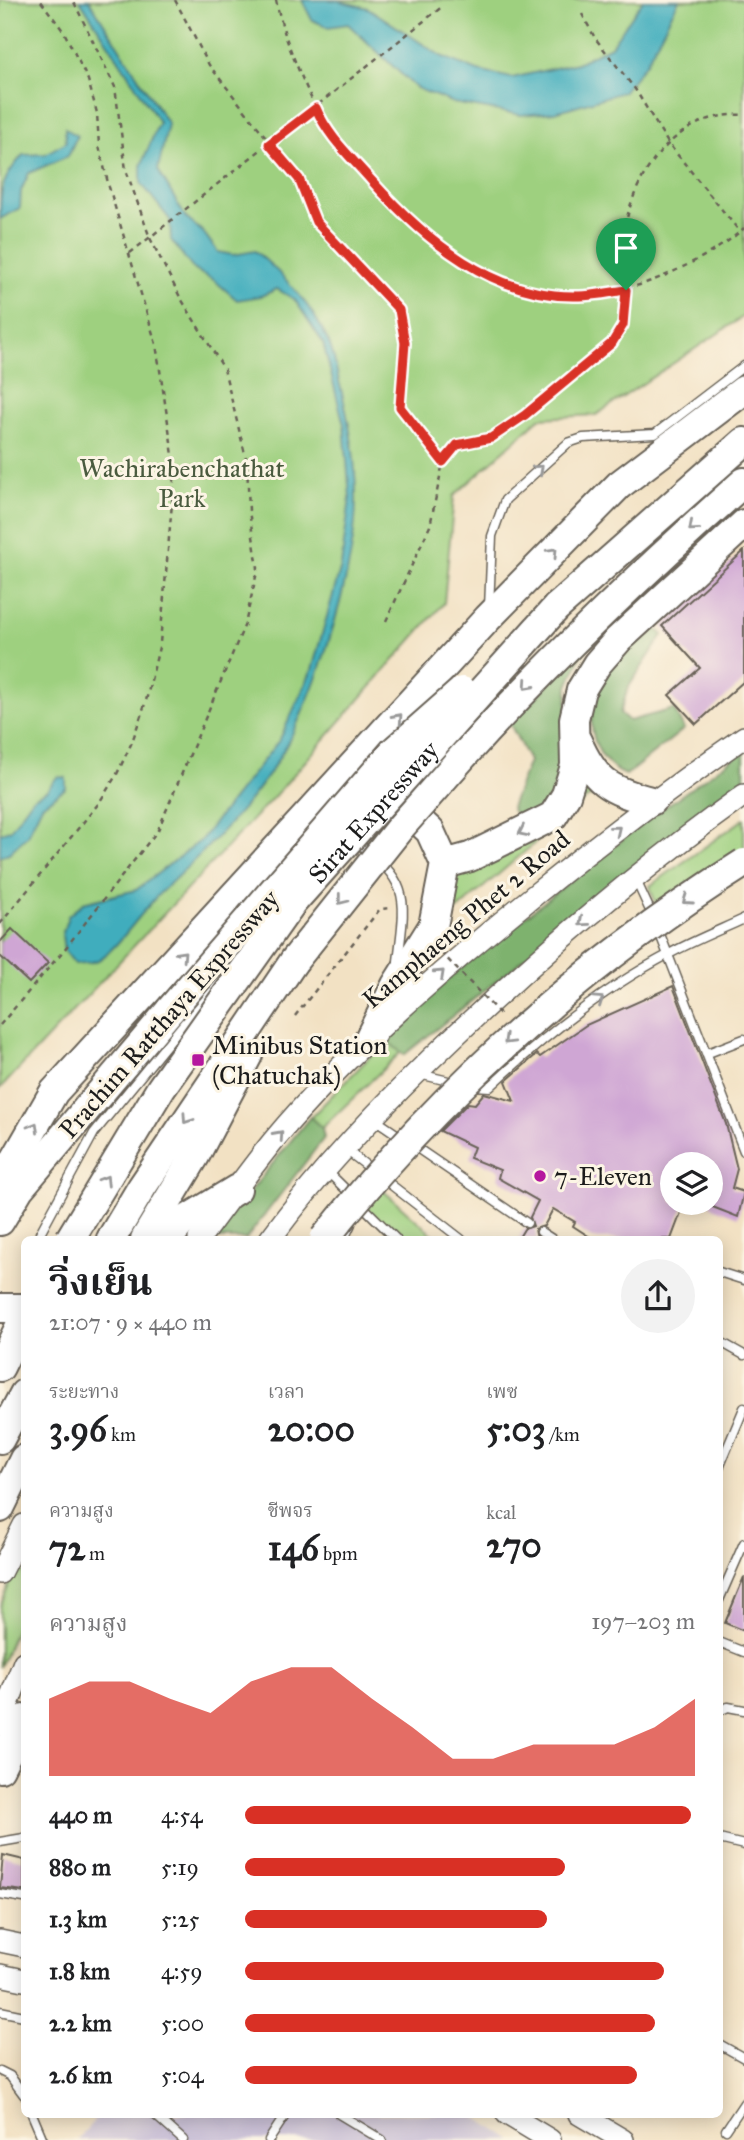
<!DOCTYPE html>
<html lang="th">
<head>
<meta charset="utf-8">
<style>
  body { margin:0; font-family:"IM FELL Great Primer","Noto Serif Thai",serif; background:#f2f2f2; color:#202124; height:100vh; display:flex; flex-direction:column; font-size:26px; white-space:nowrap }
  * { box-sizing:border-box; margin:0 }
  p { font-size:23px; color:#757577 }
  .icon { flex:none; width:38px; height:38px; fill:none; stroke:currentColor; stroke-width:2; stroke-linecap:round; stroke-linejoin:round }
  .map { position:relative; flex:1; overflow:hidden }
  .drawer { position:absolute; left:21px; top:1236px; width:702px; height:882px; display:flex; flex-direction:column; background:#fff; border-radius:10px; box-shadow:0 4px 18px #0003 }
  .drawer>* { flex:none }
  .buttons { position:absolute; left:660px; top:1152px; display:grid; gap:14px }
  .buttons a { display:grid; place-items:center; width:63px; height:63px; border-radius:50%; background:#fff; box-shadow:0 4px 18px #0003; font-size:35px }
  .pin { position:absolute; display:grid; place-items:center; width:60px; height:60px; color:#fff; margin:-72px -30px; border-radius:50% 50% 50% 0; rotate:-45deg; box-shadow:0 0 7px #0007 }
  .pin .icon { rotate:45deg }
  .round { display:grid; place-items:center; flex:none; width:74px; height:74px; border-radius:37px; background:#f2f2f2 }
  .overview { display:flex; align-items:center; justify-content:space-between; height:119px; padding:0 28px }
  h1 { font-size:38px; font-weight:700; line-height:52px }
  .figures { display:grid; grid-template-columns:repeat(3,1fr); gap:10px; height:119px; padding:7px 28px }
  .figures div { display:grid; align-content:center }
  .figures b { font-size:35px; font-weight:700 }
  .figures small { font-size:19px; font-weight:400 }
  .figures p { font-size:19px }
  .chart { height:196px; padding:14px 28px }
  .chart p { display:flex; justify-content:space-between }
  .chart svg { width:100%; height:126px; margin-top:7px; fill:#d93025; opacity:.7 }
  ul { padding:0 28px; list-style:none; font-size:23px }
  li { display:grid; grid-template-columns:112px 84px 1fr; align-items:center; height:52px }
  li i { height:18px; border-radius:9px; background:#d93025 }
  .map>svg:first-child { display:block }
</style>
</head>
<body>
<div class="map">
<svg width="744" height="2140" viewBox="0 0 744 2140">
  <rect width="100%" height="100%" fill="#fcf5e5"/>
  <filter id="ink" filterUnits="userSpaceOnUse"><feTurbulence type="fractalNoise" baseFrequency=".0143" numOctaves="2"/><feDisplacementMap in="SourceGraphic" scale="14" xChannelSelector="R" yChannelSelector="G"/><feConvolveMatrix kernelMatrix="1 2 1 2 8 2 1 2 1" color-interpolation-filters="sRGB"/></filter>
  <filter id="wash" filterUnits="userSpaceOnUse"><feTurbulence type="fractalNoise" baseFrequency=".00686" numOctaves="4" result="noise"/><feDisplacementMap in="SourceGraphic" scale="28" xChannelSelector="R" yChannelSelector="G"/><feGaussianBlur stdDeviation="1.57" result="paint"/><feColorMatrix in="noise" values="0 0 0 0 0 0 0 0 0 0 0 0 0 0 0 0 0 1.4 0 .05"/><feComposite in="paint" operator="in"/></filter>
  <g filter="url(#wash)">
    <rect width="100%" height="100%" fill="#f2e1c3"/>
    <!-- industrial -->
    <polygon fill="#c9bfd7" points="100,2114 470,2114 513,2140 77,2140"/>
    <!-- green -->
    <g fill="#9ed07f" stroke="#5d764e" stroke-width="2">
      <polygon points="0,0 744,0 744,316 596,415 540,418 454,496 444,603 281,789 0,1089"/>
      <polygon points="583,772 596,794 587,798 449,917 445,907 455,873"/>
      <polygon points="744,819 744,852 657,909 650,886"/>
      <polygon points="386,1040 401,1052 322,1128 310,1118"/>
      <polygon points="378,1186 438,1239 396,1239 361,1202"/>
      <polygon points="17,1565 24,1573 24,1608 0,1667 0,1607"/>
    </g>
    <!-- forest -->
    <g fill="#7eb26e" stroke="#4d6745" stroke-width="2">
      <path d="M652 624 663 635 628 688 620 713 629 721 674 709 684 729 626 775C588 760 583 709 603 676 615 657 637 640 652 624Z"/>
      <polygon points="586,645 568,686 565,752 549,803 520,826 511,807 529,761 510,724"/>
      <polygon points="744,750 744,783 404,1055 386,1040 458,970 651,817"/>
      <polygon points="310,1117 322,1128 324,1138 246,1239 212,1239"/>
    </g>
    <!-- water -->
    <g fill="#3fadbd" stroke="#2e646c" stroke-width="2">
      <path d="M80 0H89L168 124 158 170 186 218 203 232 218 252 233 255 255 251C285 276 312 305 328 341 334 353 336 368 339 381 349 419 356 457 356 496 357 566 320 682 287 744 257 800 207 849 161 892 144 908 114 954 96 961 90 963 82 963 75 964L64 950 62 935 68 916 83 903 136 890 200 841 280 739 312 670 341 566 350 498 344 425 323 343 295 300 277 289 261 296 237 300 214 280 194 270 171 240 170 220 141 183V166L159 122Z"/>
      <polygon points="302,0 335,0 368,8 441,56 478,71 512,78 577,63 611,46 643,0 679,0 646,63 623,92 555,112 521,115 453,103 416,88 348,24 328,27 312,20"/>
      <path d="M65 128 77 136 68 156 29 173 21 191 20 208 0 219C0 189 2 178 23 155L45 154 66 142Z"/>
      <polygon points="57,777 66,778 66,788 42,805 27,836 9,853 0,856 0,833 10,830 33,798 47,790"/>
    </g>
    <g id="blocks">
      <!-- building -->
      <g fill="#cfa6d4">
        <polygon points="744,551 744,681 696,724 669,695 700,668 662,626"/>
        <polygon points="12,929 48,963 29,983 0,956 0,942"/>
        <polygon points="673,986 726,1124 737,1169 732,1188 744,1192 738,1217 710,1206 710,1164 672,1164 672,1202 685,1202 671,1239 593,1239 573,1226 575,1222 553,1209 544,1226 535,1229 537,1239 518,1239 524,1229 533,1226 530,1217 538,1201 498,1178 500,1170 470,1158 474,1147 440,1131 468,1103 475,1104 484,1093 514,1101 506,1081 537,1054 540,1057 586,1025"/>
        <polygon points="744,1577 744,1631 725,1623"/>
        <polygon points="3,1855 24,1860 24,1891 0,1888"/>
      </g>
    </g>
  </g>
  <g filter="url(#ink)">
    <use href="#blocks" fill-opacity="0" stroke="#676156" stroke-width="2"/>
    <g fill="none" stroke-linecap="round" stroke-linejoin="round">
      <!-- lane casing -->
      <g stroke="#676156" stroke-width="11">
        <g id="lane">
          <polyline points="489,608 492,536 505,500 568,443 583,438 655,434 744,366"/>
          <path d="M355 841C411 883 406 896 398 961"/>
          <polyline points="635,878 653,917"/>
          <polyline points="658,929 744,1151"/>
          <polyline points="708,1053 744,1039"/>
          <polyline points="419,1074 457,1083"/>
          <path d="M473 1086 490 1087C543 1037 606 987 671 953 695 940 720 930 744 919"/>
          <polyline points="373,1118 527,1223"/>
          <polyline points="345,1149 461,1239"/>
          <polyline points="326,1170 396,1239"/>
          <polyline points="541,1232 552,1239"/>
          <polyline points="40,1233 94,1133 231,966"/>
          <polyline points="344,1239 351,1224"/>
          <polyline points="719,1272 744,1280"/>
          <polyline points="719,1341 744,1355"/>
          <polyline points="719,1468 744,1408"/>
          <polyline points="719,1600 744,1543"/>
          <polyline points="719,1642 744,1652"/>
          <polyline points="719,1711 728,1707 744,1710"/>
          <polyline points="719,1839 744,1845"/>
          <polyline points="0,1842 24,1838"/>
          <polyline points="0,1894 24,1898"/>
          <polyline points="0,2011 24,2016"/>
          <polyline points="719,2044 744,2058"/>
          <polyline points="0,2071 10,2076 24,2095"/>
          <polyline points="32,2114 43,2140"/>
          <polyline points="154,2114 183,2140"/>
          <polyline points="339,2114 382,2140"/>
          <polyline points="726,2130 744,2103"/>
          <polyline points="269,2140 286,2114"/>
        </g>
      </g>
      <!-- secondary casing -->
      <g stroke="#676156" stroke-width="24">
        <g id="secondary">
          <path d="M199 1239C224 1206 247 1173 273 1141 350 1049 443 969 536 894 604 839 672 787 744 737"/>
          <path d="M270 1239C325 1164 391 1096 459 1032 549 947 643 867 744 795"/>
          <polyline points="0,1573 24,1525"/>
          <polyline points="0,1725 24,1662"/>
          <polyline points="0,1941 24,1946"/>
          <polyline points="0,1975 24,1980"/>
          <polyline points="507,2114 550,2140"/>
          <polyline points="579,2114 623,2140"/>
        </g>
      </g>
      <!-- highway casing -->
      <g stroke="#676156" stroke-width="32">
        <g id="highway">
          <polyline points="556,608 744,442"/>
          <path d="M577 741C595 782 608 790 651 801"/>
          <path d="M465 754C554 656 645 570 744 482"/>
          <polyline points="445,864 470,857 553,816 566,795 575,766 574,719 581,690 597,664 618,640 744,524"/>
          <polyline points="369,1039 396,985 433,926 445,864 430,831 372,778"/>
          <polyline points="0,1186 54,1092 488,618 619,485 744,390"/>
          <polyline points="0,1221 19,1189 171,1009"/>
          <polyline points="111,1239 142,1187 294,961"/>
          <polyline points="145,1239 195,1156 248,1055"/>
          <polyline points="168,1239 181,1223 237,1189"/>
          <polyline points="0,1308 24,1308"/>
          <polyline points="0,1367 24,1318"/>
          <polyline points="0,1439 24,1394"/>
          <polyline points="0,1508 24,1459"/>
          <polyline points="0,1768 24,1719"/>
        </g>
      </g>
      <!-- path -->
      <g stroke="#676156" stroke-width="2.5" stroke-dasharray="5 5" stroke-linecap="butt">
        <polyline points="175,0 209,65 299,179 316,222 399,311 405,343 400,407 443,462"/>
        <path d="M276 0C283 36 297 67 312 100 317 109 320 121 325 129 339 149 359 166 375 185 458 277 561 329 681 268 703 257 726 245 744 228"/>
        <polyline points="582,14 595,38 635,89 668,143 740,232"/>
        <polyline points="130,253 443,6"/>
        <path d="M386 621 430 526 443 462 457 445C468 443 483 442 493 437 515 424 615 345 622 326 631 303 623 275 623 251 623 186 672 110 744 115"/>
        <polyline points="0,924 99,803 117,774 132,742 146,701 160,643 175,468 156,344 109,187 99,146 97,113 88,80 64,32 40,0"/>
        <polyline points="295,1016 380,909 390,908"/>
        <polyline points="0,1025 64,950 158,830 245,624 258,568 249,511 247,462 224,369 180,297 150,238 126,170 115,87 73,0"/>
      </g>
      <!-- lane -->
      <use href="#lane" stroke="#fff" stroke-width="8"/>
      <!-- secondary -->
      <use href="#secondary" stroke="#fff" stroke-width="21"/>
      <!-- highway -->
      <use href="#highway" stroke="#fff" stroke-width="28"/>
      <!-- highway-bridge casing -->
      <g stroke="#676156" stroke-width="32" stroke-linecap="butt">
        <g id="highway-bridge">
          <polyline points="294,961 399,829 465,754"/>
          <polyline points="171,1009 394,751 462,691"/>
          <path id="s1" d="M70 1239 161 1088 292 903 556 608"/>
          <path d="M324 1239C443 1089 582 965 744 863"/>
        </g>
      </g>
      <!-- path-bridge -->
      <polyline stroke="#676156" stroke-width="2.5" stroke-dasharray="5 5" stroke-linecap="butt" points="434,945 502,1016"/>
      <!-- highway-bridge -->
      <use href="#highway-bridge" stroke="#fff" stroke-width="28"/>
    </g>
    <!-- one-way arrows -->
    <defs><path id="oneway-chevron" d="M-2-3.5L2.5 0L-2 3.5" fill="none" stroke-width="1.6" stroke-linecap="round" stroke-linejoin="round" transform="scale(1.75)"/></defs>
    <g stroke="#999">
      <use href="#oneway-chevron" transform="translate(539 469) rotate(-42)"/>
      <use href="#oneway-chevron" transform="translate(693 527) rotate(139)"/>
      <use href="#oneway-chevron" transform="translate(553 552) rotate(-46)"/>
      <use href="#oneway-chevron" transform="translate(528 685) rotate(132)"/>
      <use href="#oneway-chevron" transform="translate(398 718) rotate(-48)"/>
      <use href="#oneway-chevron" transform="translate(616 830) rotate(-39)"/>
      <use href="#oneway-chevron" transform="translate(523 832) rotate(154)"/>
      <use href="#oneway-chevron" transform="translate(342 900) rotate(128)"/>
      <use href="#oneway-chevron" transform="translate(687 900) rotate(145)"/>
      <use href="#oneway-chevron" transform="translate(583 922) rotate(139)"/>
      <use href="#oneway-chevron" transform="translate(182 955) rotate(-47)"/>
      <use href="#oneway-chevron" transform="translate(440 974) rotate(-43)"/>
      <use href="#oneway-chevron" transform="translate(599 1000) rotate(-34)"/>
      <use href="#oneway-chevron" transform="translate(508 1040) rotate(136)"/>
      <use href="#oneway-chevron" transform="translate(187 1119) rotate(124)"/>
      <use href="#oneway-chevron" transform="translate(34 1127) rotate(-60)"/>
      <use href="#oneway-chevron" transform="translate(279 1135) rotate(-48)"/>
      <use href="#oneway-chevron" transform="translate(105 1180) rotate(-58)"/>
    </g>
  </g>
  <g fill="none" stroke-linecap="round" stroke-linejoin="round" filter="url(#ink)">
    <!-- route casing -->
    <g stroke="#fff" stroke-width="14">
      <path id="route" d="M316 108C328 137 351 157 371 180 424 239 494 299 579 296 594 296 611 292 626 290L623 325 612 343 525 415 491 438 457 445 443 462 400 407 405 343 399 310 316 222 299 179 269 144Z"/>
    </g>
    <!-- route -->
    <use href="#route" stroke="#d93025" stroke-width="9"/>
  </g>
  <!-- markers -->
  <g fill="#b5179e" stroke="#fcf5e5" stroke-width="2.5">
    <rect x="191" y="1053" width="14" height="14" rx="3.5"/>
    <circle cx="540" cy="1176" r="7"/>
  </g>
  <g text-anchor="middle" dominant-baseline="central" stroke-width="6" stroke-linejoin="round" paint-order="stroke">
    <!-- park labels -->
    <g font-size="26" fill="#4a5b3f" stroke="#fcf5e5">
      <text x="182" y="468">Wachirabenchathat<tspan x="182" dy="30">Park</tspan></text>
    </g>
    <!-- street labels -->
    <g font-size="26" fill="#1c1c1c" stroke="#fcf5e5">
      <text stroke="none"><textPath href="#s1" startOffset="525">Sirat Expressway</textPath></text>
      <text transform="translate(466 919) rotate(-40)">Kamphaeng Phet 2 Road</text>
      <text transform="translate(169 1014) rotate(-49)">Prachim Ratthaya Expressway</text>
    </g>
    <!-- poi labels -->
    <g font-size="26" fill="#1c1c1c" stroke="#fcf5e5" text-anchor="start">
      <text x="212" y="1045">Minibus Station<tspan x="212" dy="30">(Chatuchak)</tspan></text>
      <text x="554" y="1176">7-Eleven</text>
    </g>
  </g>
</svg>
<div class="buttons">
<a><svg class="icon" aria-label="layers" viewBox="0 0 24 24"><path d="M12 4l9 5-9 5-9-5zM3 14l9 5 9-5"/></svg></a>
</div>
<div class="pin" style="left:626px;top:290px;background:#1e9e55"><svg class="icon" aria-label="arrive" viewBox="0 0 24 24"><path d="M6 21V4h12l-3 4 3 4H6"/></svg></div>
<section class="drawer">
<div class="overview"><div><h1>วิ่งเย็น</h1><p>21:07 · 9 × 440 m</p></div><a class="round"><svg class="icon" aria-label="share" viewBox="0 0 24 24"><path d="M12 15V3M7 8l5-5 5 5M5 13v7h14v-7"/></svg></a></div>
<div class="figures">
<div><p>ระยะทาง</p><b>3.96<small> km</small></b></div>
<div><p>เวลา</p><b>20:00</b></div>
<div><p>เพซ</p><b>5:03<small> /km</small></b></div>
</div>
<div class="figures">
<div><p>ความสูง</p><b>72<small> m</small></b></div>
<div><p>ชีพจร</p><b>146<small> bpm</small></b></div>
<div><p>kcal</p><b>270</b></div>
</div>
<div class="chart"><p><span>ความสูง</span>197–203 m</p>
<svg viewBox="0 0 160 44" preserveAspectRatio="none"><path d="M0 44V17L10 11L20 11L30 17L40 22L50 11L60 6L70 6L80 17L90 27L100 38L110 38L120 33L130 33L140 33L150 27L160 17V44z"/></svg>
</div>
<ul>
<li><b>440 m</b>4:54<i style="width:99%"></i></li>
<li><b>880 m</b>5:19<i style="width:71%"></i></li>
<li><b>1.3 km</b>5:25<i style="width:67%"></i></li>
<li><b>1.8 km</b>4:59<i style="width:93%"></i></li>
<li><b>2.2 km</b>5:00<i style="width:91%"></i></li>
<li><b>2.6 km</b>5:04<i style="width:87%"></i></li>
</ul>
</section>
</div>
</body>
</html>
